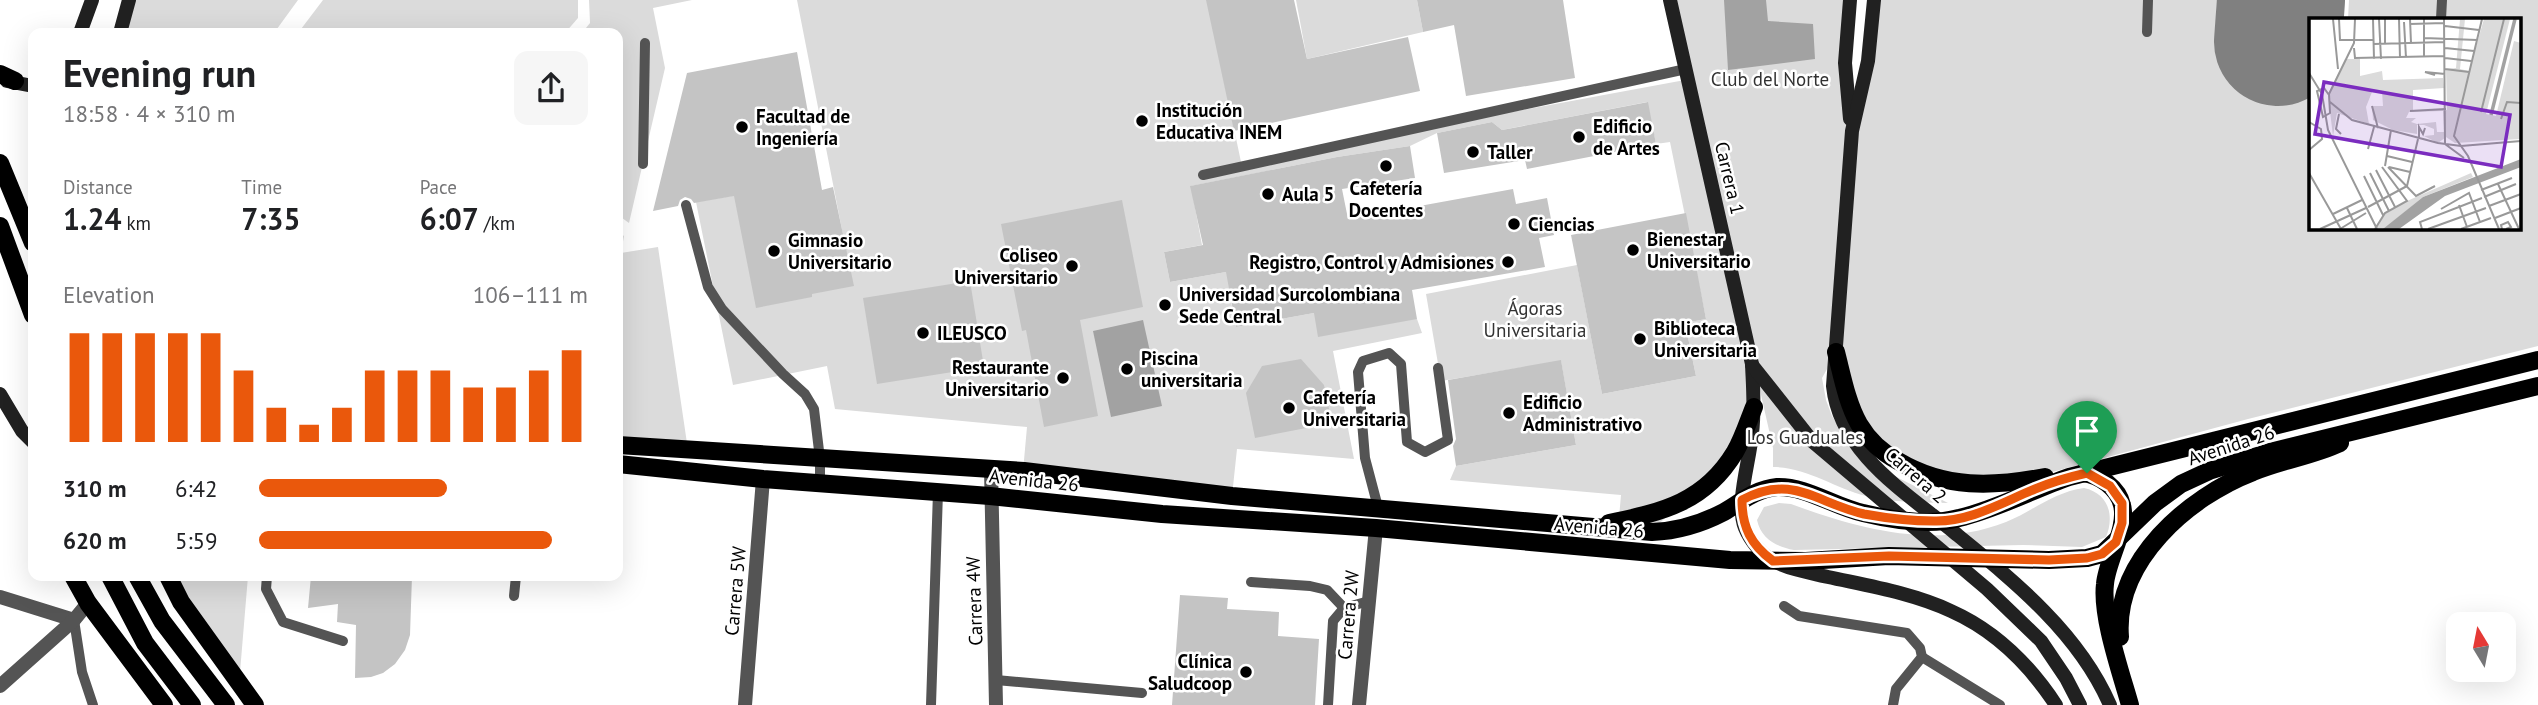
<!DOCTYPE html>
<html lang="en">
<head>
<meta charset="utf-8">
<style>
  body { margin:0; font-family:"PT Sans",sans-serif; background:#f6f6f6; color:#202124; height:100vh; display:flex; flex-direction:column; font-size:26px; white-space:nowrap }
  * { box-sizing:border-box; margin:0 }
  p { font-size:23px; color:#757577 }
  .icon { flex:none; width:38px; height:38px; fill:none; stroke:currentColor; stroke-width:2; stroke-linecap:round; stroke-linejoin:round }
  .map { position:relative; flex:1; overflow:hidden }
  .side { position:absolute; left:28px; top:28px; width:595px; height:553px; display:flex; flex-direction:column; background:#fff; border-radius:14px; box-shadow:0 7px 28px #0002 }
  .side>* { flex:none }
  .needle { width:46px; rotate:350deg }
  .fabs { position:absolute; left:2446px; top:612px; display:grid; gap:14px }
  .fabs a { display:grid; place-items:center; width:70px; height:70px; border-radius:14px; background:#fff; box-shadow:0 7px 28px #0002; font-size:35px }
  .pin { position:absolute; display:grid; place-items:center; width:60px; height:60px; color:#fff; margin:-72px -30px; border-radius:50% 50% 50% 0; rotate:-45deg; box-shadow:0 0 7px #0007 }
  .pin .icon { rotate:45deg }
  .round { display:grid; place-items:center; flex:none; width:74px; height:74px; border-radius:14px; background:#f6f6f6 }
  .head { display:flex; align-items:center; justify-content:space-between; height:119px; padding:0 35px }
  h1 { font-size:38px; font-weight:600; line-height:52px }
  .figures { display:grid; grid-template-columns:repeat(3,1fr); gap:10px; height:119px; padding:7px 35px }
  .figures div { display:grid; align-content:center }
  .figures b { font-size:30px; font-weight:600 }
  .figures small { font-size:19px; font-weight:400 }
  .figures p { font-size:19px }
  .chart { height:196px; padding:14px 35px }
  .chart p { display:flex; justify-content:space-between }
  .chart svg { width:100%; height:126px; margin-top:7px; stroke:#ea580c; stroke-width:6 }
  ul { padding:0 35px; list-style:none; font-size:23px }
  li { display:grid; grid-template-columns:112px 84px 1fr; align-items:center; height:52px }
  li i { height:18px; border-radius:9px; background:#ea580c }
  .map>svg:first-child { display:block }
</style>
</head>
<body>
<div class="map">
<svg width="2538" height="705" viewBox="0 0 2538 705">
  <rect width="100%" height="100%" fill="#fff"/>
  <!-- green -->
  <g fill="#dbdbdb">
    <polygon points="130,0 298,0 274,33 121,33"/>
    <polygon points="323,0 578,0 578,18 565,33 298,33"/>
    <polygon points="589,0 692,0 653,8 665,68 629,223 618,215 618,33 582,33 590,23"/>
    <path d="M797 0H1207L1241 162 1685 80 1671 0H1854L1839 296 1874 0H2217L2215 41 2310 51V228H2519V19H2348L2349 0H2538V346L2248 419 2012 483 1977 485 1878 450 1836 353 1822 378 1826 400 1832 416 1842 432 1867 462 1948 503C1921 502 1893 503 1866 496 1835 488 1806 467 1773 467V448L1755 368 1738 439 1717 470 1650 532 1618 529 1621 495 1450 480 1456 466 1576 445 1561 361 1441 381 1426 294 1577 265 1602 394 1696 376 1685 323 1706 319 1670 142 1656 144 1647 102 1502 130 1492 122 1437 133 1410 146 1337 157 1191 186 1202 245 1164 252 1170 282 1293 260 1297 279 1229 291 1236 327 1314 313 1417 319 1422 333 1333 351 1354 459 1237 449 1232 496 1023 471 1027 427 835 409 827 366 733 385 696 202 820 181 821 190 843 235Z"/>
    <polygon points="1296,0 1417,0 1423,32 1307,59"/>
    <polygon points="618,232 624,236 621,253 658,247 688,450 618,444"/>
    <path d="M2084 488C2108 493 2115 515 2106 537L2082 547 2023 545 1794 550C1777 547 1761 539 1757 520L1764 507 1779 503 1791 504C1859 529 1935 550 2006 522 2033 511 2054 492 2084 488Z"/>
    <polygon points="169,576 248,576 239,684"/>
  </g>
  <!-- water -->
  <g fill="#a2a2a2">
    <polygon points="1724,0 1766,0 1768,21 1813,24 1815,59 1728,70"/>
    <polygon points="1143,320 1162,406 1111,417 1093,331"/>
  </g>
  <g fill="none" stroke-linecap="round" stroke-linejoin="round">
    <!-- runway -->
    <polyline stroke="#808080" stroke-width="128" points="2278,42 2281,0"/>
  </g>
  <!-- building -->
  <g fill="#c4c4c4">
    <polygon points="1206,0 1294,0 1307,59 1408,37 1420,91 1234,131"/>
    <polygon points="1417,0 1563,0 1575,78 1466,96 1454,25 1423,32"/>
    <polygon points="797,52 822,190 833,187 854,286 812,294 812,297 756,308 734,196 694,203 691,199 685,197 680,200 678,206 653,211 687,73"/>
    <polygon points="1648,102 1656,144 1527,169 1525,160 1444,173 1437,133 1492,122 1502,130"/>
    <polygon points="1410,146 1415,178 1342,189 1348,219 1513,189 1516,204 1547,198 1554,235 1539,238 1545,267 1412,290 1417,319 1318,337 1314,313 1236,327 1226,272 1170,282 1164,252 1203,245 1190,186 1337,157"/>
    <polygon points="1122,200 1143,307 1080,320 1098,416 1044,427 1026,330 1022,331 1001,224"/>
    <polygon points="1686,213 1706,319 1685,323 1696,376 1602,394 1571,235"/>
    <polygon points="970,281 984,367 877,384 863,298"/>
    <polygon points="1301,359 1324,385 1332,423 1255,438 1246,393 1262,366"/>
    <polygon points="1561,360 1576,445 1456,466 1453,446 1456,439 1448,380"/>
    <polygon points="311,576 412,576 410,635 405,650 395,664 383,673 371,677 355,678 356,625 337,622 338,604 308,608"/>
    <polygon points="1180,595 1228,598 1227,609 1279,612 1278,636 1319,639 1315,705 1172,705"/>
  </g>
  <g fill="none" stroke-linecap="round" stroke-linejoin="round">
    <!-- service -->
    <g stroke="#545454" stroke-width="10">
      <polyline points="2441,19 2442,0"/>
      <polyline points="2147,32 2148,0"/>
      <polyline points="643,164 645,43"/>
      <polyline points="1203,175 1686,69"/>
      <polyline points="686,205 708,287 722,309 783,374 805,394 814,409 820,459 820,483"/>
      <polyline points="1379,511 1365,458 1358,372 1363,361 1389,353 1401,364 1407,442 1425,452 1448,440 1438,368"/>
      <polyline points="267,576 266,589 283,622 343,641"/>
      <polyline points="1251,582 1310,586 1327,590 1344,608"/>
      <polyline points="514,596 516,576"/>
      <polyline points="1784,606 1799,616 1907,633 1920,648 1922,657 1896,689 1893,705"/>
      <polyline points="74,620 82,672 93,705"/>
      <polyline points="1922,657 2000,705"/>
      <polyline points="996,680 1142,693"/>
      <polyline points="931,705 938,492"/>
      <polyline points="1328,705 1333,621 1344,608 1369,601"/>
    </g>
    <!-- minor -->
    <g stroke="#545454" stroke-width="14">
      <polyline points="991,469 996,705"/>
      <polyline points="0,597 74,620"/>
      <polyline points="0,686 74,620 88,603"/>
      <polyline points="745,705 763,479"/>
      <polyline points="1359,705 1376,528"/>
    </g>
    <!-- secondary -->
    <g stroke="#212121" stroke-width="14">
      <path d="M1670 0 1752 364C1753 388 1755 410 1752 433 1750 461 1735 503 1745 528 1750 540 1760 553 1772 560 1788 569 1810 573 1828 577 1869 586 1912 593 1951 611 1996 631 2029 664 2056 705"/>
      <polyline points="1850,0 1845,63 1850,119"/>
      <path d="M1874 0 1868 61 1852 131 1833 386C1840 454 1907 493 1955 533 2014 581 2079 633 2110 705"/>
      <polyline points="80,33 92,0"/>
      <polyline points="120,33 129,0"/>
      <polyline points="7,81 33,86"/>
      <polyline points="1752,365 1813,442 1987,589 2041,641 2066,678 2080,705"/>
      <polyline points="0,394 22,431 33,442"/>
    </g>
    <!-- primary -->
    <g stroke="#000" stroke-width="18">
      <polyline points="0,74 15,81"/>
      <polyline points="0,163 33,243"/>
      <polyline points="0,226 33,315"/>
      <path d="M1836 352C1842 375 1847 403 1859 424 1869 441 1881 452 1898 461 1945 489 1993 487 2045 477"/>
      <path d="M618 445 1024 471 1232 496 1652 532C1678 531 1701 524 1724 512 1741 502 1756 489 1777 487 1806 486 1835 507 1863 513 1892 520 1931 526 1959 518 1997 509 2032 490 2069 477L2538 360"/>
      <polyline points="618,464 763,479 990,496 1162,514 1376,528 1730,560 1806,561 1889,556 2049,560 2087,558 2102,554 2155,503 2181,484 2209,471 2270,452 2538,386"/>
      <path d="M2083 473C2100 475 2118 488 2122 505 2128 528 2107 560 2105 584 2101 616 2121 673 2130 705"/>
      <path d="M1609 523C1663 512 1705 502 1735 452 1743 438 1748 422 1754 407"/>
      <polyline points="73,576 88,603 164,705"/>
      <polyline points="110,576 145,643 192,705"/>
      <polyline points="137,576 162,621 226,705"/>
      <polyline points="168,576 181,602 255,705"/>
      <path d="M2120 637C2114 561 2188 497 2253 472 2282 460 2312 456 2340 443"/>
    </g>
  </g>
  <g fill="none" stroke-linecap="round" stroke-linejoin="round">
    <!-- route casing -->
    <g stroke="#fff" stroke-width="14">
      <path id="route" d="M2087 473 2110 486 2122 503V523L2116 542 2102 554 2087 558 2049 560 1889 556 1773 561C1751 545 1742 527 1742 500 1793 473 1816 503 1864 514 1886 518 1911 521 1934 521 1970 522 2003 502 2035 489 2052 482 2069 477 2087 473Z"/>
    </g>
    <!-- route -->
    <use href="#route" stroke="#ea580c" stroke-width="9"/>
  </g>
  <!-- markers -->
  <g fill="#000" stroke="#fff" stroke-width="2.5">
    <circle cx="1142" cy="121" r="7"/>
    <circle cx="742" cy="127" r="7"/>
    <circle cx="1579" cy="137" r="7"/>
    <circle cx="1473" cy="152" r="7"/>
    <circle cx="1386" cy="166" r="7"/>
    <circle cx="1268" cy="194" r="7"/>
    <circle cx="1514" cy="224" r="7"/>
    <circle cx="1633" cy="250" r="7"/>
    <circle cx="774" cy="251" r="7"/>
    <circle cx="1508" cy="262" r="7"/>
    <circle cx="1072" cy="266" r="7"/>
    <circle cx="1165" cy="305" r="7"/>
    <circle cx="923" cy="333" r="7"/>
    <circle cx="1640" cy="339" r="7"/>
    <circle cx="1127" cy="369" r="7"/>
    <circle cx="1063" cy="378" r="7"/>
    <circle cx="1289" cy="408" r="7"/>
    <circle cx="1509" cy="413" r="7"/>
    <circle cx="1246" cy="672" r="7"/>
  </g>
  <g text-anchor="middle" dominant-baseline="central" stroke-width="5" stroke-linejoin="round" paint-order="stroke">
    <!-- park labels -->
    <g font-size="19" fill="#323232" stroke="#fff">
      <text x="1770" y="79">Club del Norte</text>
      <text x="1535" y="308">Ágoras<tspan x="1535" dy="22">Universitaria</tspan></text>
      <text x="1805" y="437">Los Guaduales</text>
    </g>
    <!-- poi labels -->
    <g font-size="19" font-weight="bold" fill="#000" stroke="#fff" text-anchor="start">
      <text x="1156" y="110">Institución<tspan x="1156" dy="22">Educativa INEM</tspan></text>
      <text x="756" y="116">Facultad de<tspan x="756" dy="22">Ingeniería</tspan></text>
      <text x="1593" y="126">Edificio<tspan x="1593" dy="22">de Artes</tspan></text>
      <text x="1487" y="152">Taller</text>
      <text x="1386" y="188" text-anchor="middle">Cafetería<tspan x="1386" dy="22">Docentes</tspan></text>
      <text x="1282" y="194">Aula 5</text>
      <text x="1528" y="224">Ciencias</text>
      <text x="1647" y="239">Bienestar<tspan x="1647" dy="22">Universitario</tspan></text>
      <text x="788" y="240">Gimnasio<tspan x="788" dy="22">Universitario</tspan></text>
      <text x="1058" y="255" text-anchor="end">Coliseo<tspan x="1058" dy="22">Universitario</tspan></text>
      <text x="1494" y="262" text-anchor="end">Registro, Control y Admisiones</text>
      <text x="1179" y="294">Universidad Surcolombiana<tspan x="1179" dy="22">Sede Central</tspan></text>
      <text x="1654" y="328">Biblioteca<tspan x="1654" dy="22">Universitaria</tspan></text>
      <text x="937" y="333">ILEUSCO</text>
      <text x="1141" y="358">Piscina<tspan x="1141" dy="22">universitaria</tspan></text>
      <text x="1049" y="367" text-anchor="end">Restaurante<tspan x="1049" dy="22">Universitario</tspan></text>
      <text x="1303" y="397">Cafetería<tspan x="1303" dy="22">Universitaria</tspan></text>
      <text x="1523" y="402">Edificio<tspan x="1523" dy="22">Administrativo</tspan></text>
      <text x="1232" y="661" text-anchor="end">Clínica<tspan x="1232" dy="22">Saludcoop</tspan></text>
    </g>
    <!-- street labels -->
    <g font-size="19" fill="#000" stroke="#fff">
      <text transform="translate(1730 178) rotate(77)">Carrera 1</text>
      <text transform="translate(2231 445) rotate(-18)">Avenida 26</text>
      <text transform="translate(1916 475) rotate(41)">Carrera 2</text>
      <text transform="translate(1034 480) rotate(6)">Avenida 26</text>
      <text transform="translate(1599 527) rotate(5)">Avenida 26</text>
      <text transform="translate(735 591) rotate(-85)">Carrera 5W</text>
      <text transform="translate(974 601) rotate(-92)">Carrera 4W</text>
      <text transform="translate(1348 615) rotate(-85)">Carrera 2W</text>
    </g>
  </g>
  <!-- overview -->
  <g transform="translate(2309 18)">
    <rect width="212" height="212" fill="#fff"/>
    <path d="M151 1H156L151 51 160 53 175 1H201L177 96 187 98 205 23 212 25 211 121 146 125 137 119 129 125 115 118 125 117V111L115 107H108V116L84 112 64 102 63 88H74L73 73 63 74 57 89 60 106 28 95 24 118 19 77 36 41H51V58L73 53 74 62 134 60 135 70 104 72V92H138L137 51 147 50ZM134 93 135 114H128L127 104 108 106 102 104 107 100H97L100 94ZM162 155 164 159 114 179 75 211H66L74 197 98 183Z" fill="#dbdbdb" fill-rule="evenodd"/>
    <path d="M212 141V149L136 178 90 211H74L114 179Z" fill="#a2a2a2"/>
    <path fill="none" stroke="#a2a2a2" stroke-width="3.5" d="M182 97 206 1"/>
    <path fill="none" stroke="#999" stroke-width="2" d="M24 1 29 51M30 1 31 22H65M64 1 65 41M70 1 72 41M76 1V26M90 1 91 40M101 1 102 25M115 1V39M135 1 136 126 155 140M173 1 145 118 159 138 190 211M95 4 97 40M101 6 135 5M136 8 170 12M115 20 168 22M65 26 135 24M45 30 46 40 135 38M136 30 165 33M136 40 162 43M136 51 160 54M0 55 13 76 19 112 68 211M126 57 116 54 136 56M20 77 15 70 8 73 14 99 21 95 20 76 45 25 46 1M21 84 43 102 129 125 152 128 212 123M63 88 69 110M101 93 137 91M172 94 195 1M30 96 27 111 32 116M192 101 198 84 212 85M0 104 12 111 13 121 0 132M110 119V109L114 116 116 110M59 131 65 109M78 138 103 144M76 148 82 112M79 149 107 178 126 168M80 149 101 154M67 152 86 189M0 155 32 211M61 155 80 193M55 158 74 197M189 166 210 211M98 168 109 121M172 172 203 160M175 179 207 166M150 187 158 209M180 188 212 176M59 189 98 168M38 190 48 211M132 191 160 175 171 204M24 196 53 182M186 200 212 190M11 211 57 190M31 211 57 195M66 211 76 195 98 183 73 149M113 211 111 204 173 180M119 211 177 190M152 211 182 200M193 211 192 207 199 204 202 209 197 211"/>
    <path fill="#7b2cbf" fill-opacity="0.15" stroke="#7b2cbf" stroke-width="3.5" d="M15 64 201 97 192 149 6 116Z"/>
    <rect width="212" height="212" fill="none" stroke="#000" stroke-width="3.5"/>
  </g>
</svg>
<div class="fabs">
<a><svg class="needle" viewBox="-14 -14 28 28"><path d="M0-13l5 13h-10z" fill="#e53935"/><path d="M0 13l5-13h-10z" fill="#757577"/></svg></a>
</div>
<div class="pin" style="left:2087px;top:473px;background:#1e9e55"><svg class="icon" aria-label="arrive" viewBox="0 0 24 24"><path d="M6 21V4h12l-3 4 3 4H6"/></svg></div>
<section class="side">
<div class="head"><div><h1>Evening run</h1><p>18:58 · 4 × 310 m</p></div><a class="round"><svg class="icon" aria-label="share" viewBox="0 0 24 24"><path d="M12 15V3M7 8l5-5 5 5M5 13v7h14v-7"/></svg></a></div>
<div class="figures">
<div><p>Distance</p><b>1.24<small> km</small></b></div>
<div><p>Time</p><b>7:35</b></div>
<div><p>Pace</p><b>6:07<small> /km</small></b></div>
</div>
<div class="chart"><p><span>Elevation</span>106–111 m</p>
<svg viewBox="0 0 160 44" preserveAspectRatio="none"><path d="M5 44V6M15 44V6M25 44V6M35 44V6M45 44V6M55 44V19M65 44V32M75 44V38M85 44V32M95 44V19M105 44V19M115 44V19M125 44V25M135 44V25M145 44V19M155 44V12"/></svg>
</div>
<ul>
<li><b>310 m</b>6:42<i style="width:57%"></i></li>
<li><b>620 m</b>5:59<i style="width:89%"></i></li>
</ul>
</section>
</div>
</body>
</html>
